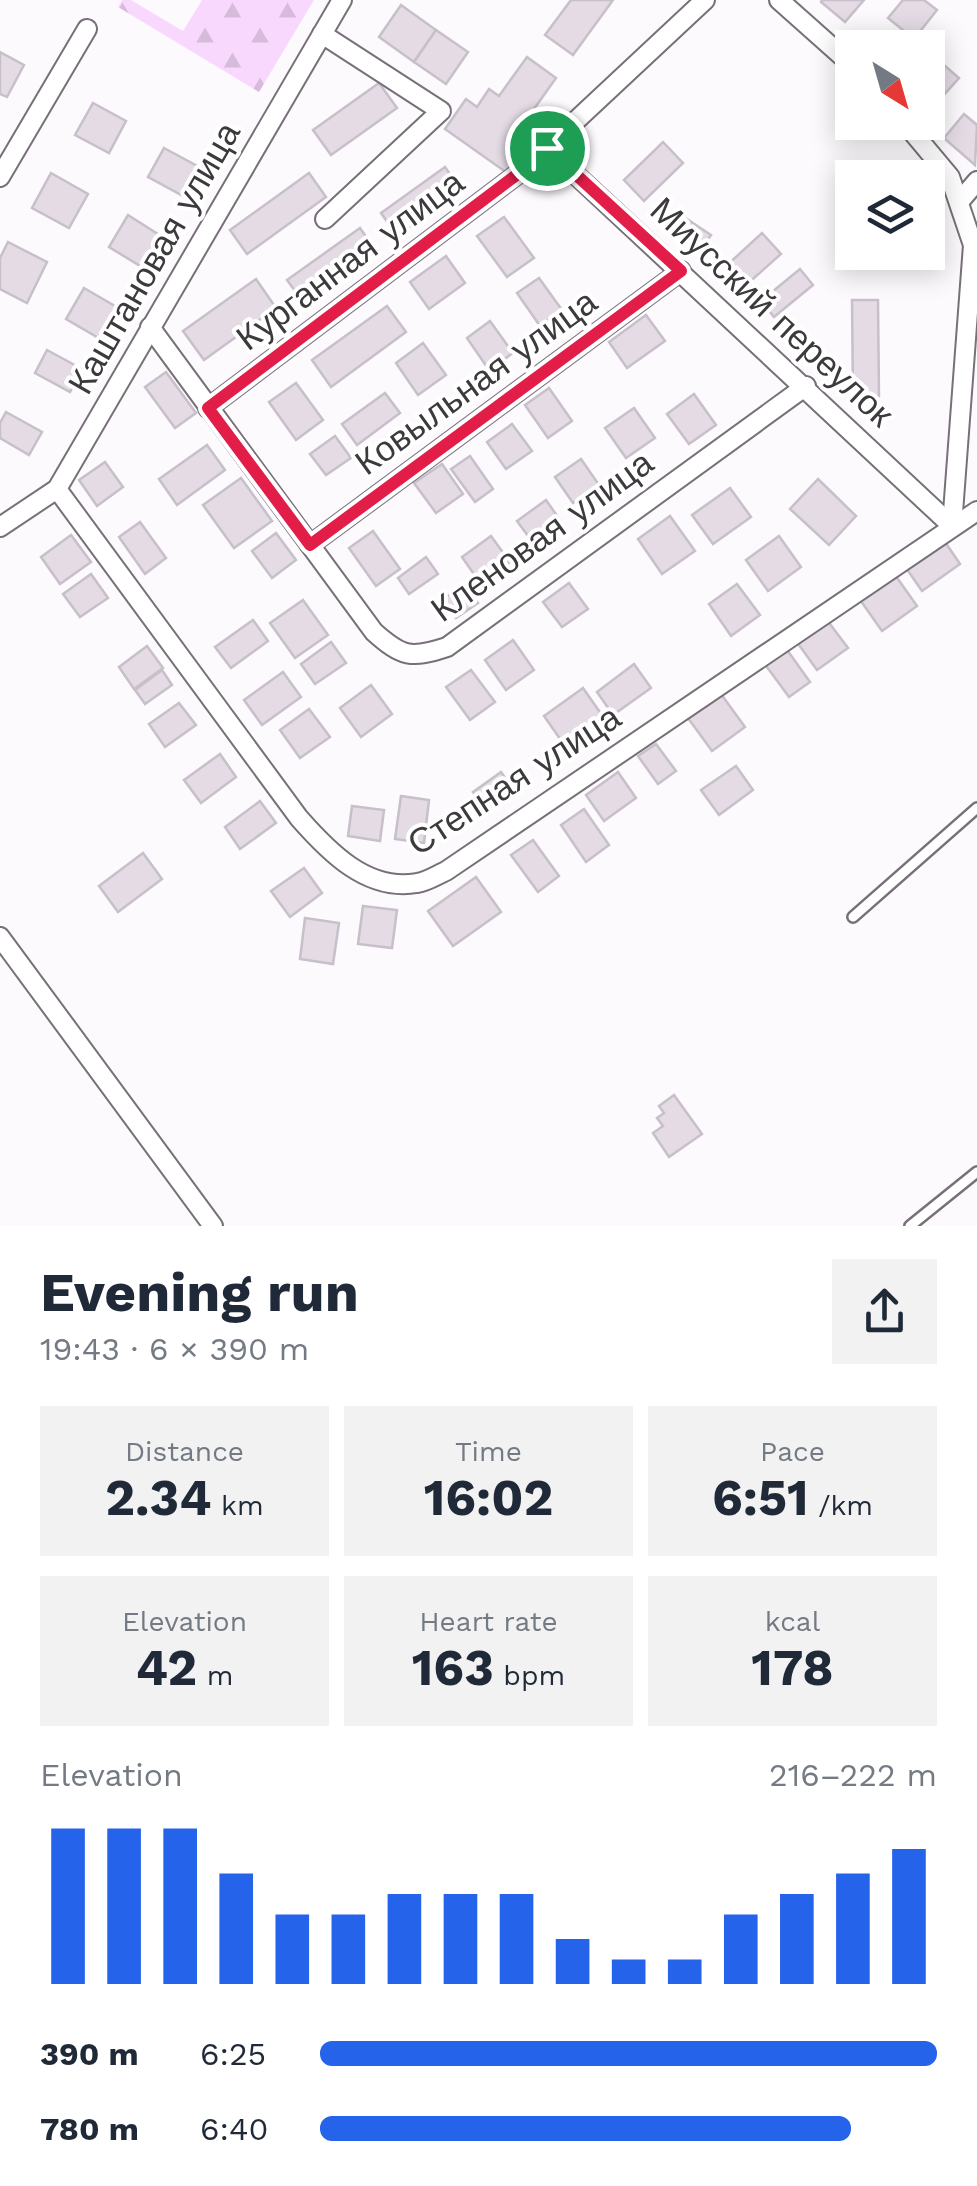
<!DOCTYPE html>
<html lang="en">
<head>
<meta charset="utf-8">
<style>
  body { margin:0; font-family:"Work Sans",sans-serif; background:#f2f2f3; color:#1f2937; height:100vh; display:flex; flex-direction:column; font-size:38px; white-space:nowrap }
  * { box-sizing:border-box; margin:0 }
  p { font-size:32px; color:#747a83 }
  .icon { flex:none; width:55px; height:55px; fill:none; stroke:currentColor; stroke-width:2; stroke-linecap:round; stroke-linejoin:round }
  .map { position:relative; height:1226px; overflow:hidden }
  .side { display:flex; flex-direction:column; background:#fff; flex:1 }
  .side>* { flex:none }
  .needle { width:65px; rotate:143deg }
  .fabs { position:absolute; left:835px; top:30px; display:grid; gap:20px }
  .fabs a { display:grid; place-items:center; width:110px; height:110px; border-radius:0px; background:#fff; box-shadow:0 5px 25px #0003; font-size:50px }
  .pin { position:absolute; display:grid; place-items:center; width:85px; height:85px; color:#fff; margin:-42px; border:5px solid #fff; border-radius:50%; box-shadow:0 2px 10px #0007 }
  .round { display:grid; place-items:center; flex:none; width:105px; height:105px; border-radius:0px; background:#f2f2f3 }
  .summary { display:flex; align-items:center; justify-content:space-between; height:170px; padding:0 40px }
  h1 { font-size:55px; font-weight:700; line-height:75px }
  .metrics { display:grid; grid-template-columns:repeat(3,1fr); gap:15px; height:170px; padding:10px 40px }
  .metrics div { display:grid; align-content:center; border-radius:0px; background:#f2f2f3; text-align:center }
  .metrics b { font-size:50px; font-weight:700 }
  .metrics small { font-size:28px; font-weight:400 }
  .metrics p { font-size:28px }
  .chart { height:280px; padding:20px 40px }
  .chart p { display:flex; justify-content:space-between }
  .chart svg { width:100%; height:180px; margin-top:10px; stroke:#2563eb; stroke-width:6 }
  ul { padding:0 40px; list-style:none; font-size:32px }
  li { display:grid; grid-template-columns:160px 120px 1fr; align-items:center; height:75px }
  li i { height:25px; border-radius:12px; background:#2563eb }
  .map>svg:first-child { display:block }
</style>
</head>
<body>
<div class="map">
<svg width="977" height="1226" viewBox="0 0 977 1226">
  <defs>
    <pattern id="forest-firs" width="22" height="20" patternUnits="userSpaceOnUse" patternTransform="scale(2.5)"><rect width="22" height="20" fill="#f8d9fd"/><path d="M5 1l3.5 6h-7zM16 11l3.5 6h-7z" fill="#d6bbda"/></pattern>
  </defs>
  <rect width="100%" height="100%" fill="#fdfafe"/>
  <!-- forest -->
  <polygon fill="url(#forest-firs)" points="122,0 131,0 183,31 202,0 314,0 259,92 118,7"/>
  <!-- building -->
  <g fill="#e4dbe5" stroke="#c7bfc9" stroke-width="2.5">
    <polygon points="571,0 613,0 573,55 545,35"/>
    <polygon points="822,0 864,0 845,22 821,2"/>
    <polygon points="903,0 924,0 937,10 914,39 888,18"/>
    <polygon points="401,5 436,30 414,62 379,37"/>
    <polygon points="436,30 468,52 446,84 414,62"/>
    <polygon points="0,52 24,65 7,97 0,94"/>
    <polygon points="527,57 556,78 517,133 533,144 510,175 445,129 466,99 477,107 489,89 499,96"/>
    <polygon points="936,58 959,78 933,107 928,102 928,68"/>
    <polygon points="379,83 397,108 331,155 313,130"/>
    <polygon points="93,103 126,121 109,153 75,135"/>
    <polygon points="964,114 977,125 975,165 944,138"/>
    <polygon points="663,142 683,163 644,201 624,180"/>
    <polygon points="164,148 201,168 185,197 148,177"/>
    <polygon points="445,167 461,190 397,236 381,213"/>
    <polygon points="51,173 88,194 69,228 32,208"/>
    <polygon points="309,173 326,197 247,254 230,230"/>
    <polygon points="675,211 711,235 701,249 666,226"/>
    <polygon points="128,215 164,238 145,269 109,247"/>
    <polygon points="504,217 534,258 507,277 477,236"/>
    <polygon points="360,228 376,251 304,303 287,280"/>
    <polygon points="762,233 781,254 744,287 725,267"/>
    <polygon points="8,242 47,262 27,303 0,289 0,258"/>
    <polygon points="446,256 465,283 429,309 410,282"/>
    <polygon points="800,269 813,285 774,317 761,301"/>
    <polygon points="539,278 562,310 540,326 517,293"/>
    <polygon points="256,279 276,308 204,360 183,331"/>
    <polygon points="84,288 120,309 102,340 66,319"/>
    <polygon points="852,300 878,300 879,396 853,397"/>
    <polygon points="387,306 406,332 331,387 312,360"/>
    <polygon points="646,315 665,341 627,368 609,342"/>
    <polygon points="490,321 513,353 489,370 467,338"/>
    <polygon points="423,343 446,375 418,395 396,363"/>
    <polygon points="47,350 82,369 70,392 35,373"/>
    <polygon points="166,372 196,413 175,428 145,387"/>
    <polygon points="296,383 323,420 296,440 269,402"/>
    <polygon points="549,388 572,421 548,438 525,405"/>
    <polygon points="385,393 400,413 357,445 342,424"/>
    <polygon points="694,394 716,425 689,444 667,414"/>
    <polygon points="634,408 655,438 626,458 605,428"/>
    <polygon points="6,412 42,432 29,455 0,438 0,423"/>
    <polygon points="512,424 532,451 506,469 487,442"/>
    <polygon points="335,436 351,458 326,475 310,454"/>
    <polygon points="207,445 225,470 177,505 159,479"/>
    <polygon points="470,456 493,489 475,502 451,469"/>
    <polygon points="581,459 599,485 573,503 555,477"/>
    <polygon points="105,462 123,487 97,506 79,480"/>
    <polygon points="442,464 463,494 436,513 414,483"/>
    <polygon points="241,478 272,521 234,548 203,505"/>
    <polygon points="818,479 856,516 829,545 790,509"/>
    <polygon points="730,488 751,517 713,544 692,515"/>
    <polygon points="546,500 560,520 531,540 517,521"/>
    <polygon points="670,516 695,551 662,574 638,539"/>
    <polygon points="140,522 166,558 145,574 119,537"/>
    <polygon points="373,531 400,569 376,586 349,548"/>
    <polygon points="276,533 296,560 272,578 252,551"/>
    <polygon points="71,535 91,562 60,584 41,557"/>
    <polygon points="491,536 510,562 480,583 462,557"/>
    <polygon points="779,536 801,567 768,591 746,560"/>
    <polygon points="943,539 960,564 922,591 904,565"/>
    <polygon points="426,557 438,574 409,594 398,578"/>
    <polygon points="893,572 917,606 882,631 858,597"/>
    <polygon points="91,574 108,598 80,617 63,594"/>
    <polygon points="569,583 588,609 562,627 543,602"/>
    <polygon points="464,584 478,603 456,618 443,599"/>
    <polygon points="737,584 760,615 731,636 709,604"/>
    <polygon points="303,600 328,635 295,658 270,623"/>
    <polygon points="824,616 848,648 817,670 794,638"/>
    <polygon points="253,620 268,641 231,668 215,647"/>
    <polygon points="513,640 534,670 506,690 485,660"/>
    <polygon points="331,642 346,663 315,684 301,664"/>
    <polygon points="147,646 163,668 134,689 119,667"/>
    <polygon points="785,647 810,682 789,697 764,663"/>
    <polygon points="634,664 651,688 613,715 597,692"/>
    <polygon points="162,670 172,685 145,704 135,690"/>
    <polygon points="471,670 495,702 470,720 446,687"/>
    <polygon points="283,672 301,697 262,725 244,700"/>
    <polygon points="371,685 392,714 361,737 340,708"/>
    <polygon points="583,688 604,718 565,746 544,716"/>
    <polygon points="721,694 745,727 712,751 688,718"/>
    <polygon points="179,703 196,725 165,747 149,724"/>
    <polygon points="309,709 330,737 300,758 280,730"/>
    <polygon points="656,744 676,771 658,784 638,756"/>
    <polygon points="220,754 236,777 201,803 184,780"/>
    <polygon points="736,766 753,790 719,815 701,790"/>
    <polygon points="501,772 514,790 486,810 473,792"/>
    <polygon points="618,772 636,798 604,821 586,795"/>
    <polygon points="401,796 429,800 424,843 395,839"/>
    <polygon points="260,801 276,823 240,849 225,827"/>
    <polygon points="352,806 384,810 380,841 348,836"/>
    <polygon points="584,809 609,845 586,862 561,825"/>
    <polygon points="533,840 559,876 538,892 511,855"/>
    <polygon points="143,853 162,879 118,912 99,886"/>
    <polygon points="304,868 322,893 290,917 271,891"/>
    <polygon points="476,877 501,912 453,946 428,911"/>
    <polygon points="363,906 397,910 392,948 358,944"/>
    <polygon points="305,918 339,923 333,964 300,959"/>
    <polygon points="674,1095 702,1134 669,1157 653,1133 663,1126 657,1118 664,1113 659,1106"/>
  </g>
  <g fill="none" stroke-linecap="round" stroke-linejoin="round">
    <!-- service casing -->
    <g stroke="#787079" stroke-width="14">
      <g id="service">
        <polyline points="853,917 977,808"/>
        <polyline points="910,1226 977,1172"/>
      </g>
    </g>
    <!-- minor casing -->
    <g stroke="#787079" stroke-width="22">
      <g id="minor">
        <polyline points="779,0 852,65"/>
        <polyline points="322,34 441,111 325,219"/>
        <polyline points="904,122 950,177 973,245 952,526"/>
        <polyline points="547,148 952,526"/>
        <polyline points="0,177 87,29"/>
        <polyline points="959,202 977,181"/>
        <path d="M150 327 374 632C402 657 411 659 447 647L806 386"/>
        <polyline points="208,408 523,170 705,0"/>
        <path d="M57 489 299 818C328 851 367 892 417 883 426 882 437 875 446 871L977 511"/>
        <polyline points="0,527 57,489 342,0"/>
        <polyline points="310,545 681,271"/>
        <polyline points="0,937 213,1226"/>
      </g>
    </g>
    <!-- service -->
    <use href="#service" stroke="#fff" stroke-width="9"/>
    <!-- minor -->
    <use href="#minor" stroke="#fff" stroke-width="18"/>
  </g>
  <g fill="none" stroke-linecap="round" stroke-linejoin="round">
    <!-- route casing -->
    <g stroke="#fff" stroke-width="20">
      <polygon id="route" points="547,148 681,271 310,545 208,408 523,170"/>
    </g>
    <!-- route -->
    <use href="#route" stroke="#e11d48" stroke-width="12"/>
  </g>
  <g text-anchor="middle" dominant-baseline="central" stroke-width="8" stroke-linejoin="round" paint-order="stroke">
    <!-- street labels -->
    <g font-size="35" fill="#3d3a3e" stroke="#fff">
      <text transform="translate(154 258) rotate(-60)">Каштановая улица</text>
      <text transform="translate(350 260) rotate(-37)">Курганная улица</text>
      <text transform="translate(772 312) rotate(43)">Миусский переулок</text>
      <text transform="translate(476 382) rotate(-36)">Ковыльная улица</text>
      <text transform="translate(542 536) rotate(-36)">Кленовая улица</text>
      <text transform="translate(514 780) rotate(-33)">Степная улица</text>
    </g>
  </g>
</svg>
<div class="fabs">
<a><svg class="needle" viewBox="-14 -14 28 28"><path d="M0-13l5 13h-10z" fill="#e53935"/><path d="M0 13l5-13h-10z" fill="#747a83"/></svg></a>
<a><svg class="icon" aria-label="layers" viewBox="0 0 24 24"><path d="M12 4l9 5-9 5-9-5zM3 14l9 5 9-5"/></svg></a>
</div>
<div class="pin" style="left:547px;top:148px;background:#1e9e55"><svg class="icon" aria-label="arrive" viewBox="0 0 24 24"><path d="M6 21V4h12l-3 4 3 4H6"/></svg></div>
</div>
<section class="side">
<div class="summary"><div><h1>Evening run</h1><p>19:43 · 6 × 390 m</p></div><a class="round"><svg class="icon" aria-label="share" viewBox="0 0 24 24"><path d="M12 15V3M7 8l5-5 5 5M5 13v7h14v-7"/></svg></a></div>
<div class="metrics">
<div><p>Distance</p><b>2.34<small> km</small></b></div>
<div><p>Time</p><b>16:02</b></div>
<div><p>Pace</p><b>6:51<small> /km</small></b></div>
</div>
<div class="metrics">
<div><p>Elevation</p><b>42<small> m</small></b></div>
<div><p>Heart rate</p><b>163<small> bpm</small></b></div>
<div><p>kcal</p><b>178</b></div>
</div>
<div class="chart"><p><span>Elevation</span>216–222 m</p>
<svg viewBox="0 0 160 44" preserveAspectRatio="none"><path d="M5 44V6M15 44V6M25 44V6M35 44V17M45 44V27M55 44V27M65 44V22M75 44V22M85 44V22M95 44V33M105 44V38M115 44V38M125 44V27M135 44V22M145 44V17M155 44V11"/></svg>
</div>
<ul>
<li><b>390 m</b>6:25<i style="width:100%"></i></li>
<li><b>780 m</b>6:40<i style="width:86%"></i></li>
</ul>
</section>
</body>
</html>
